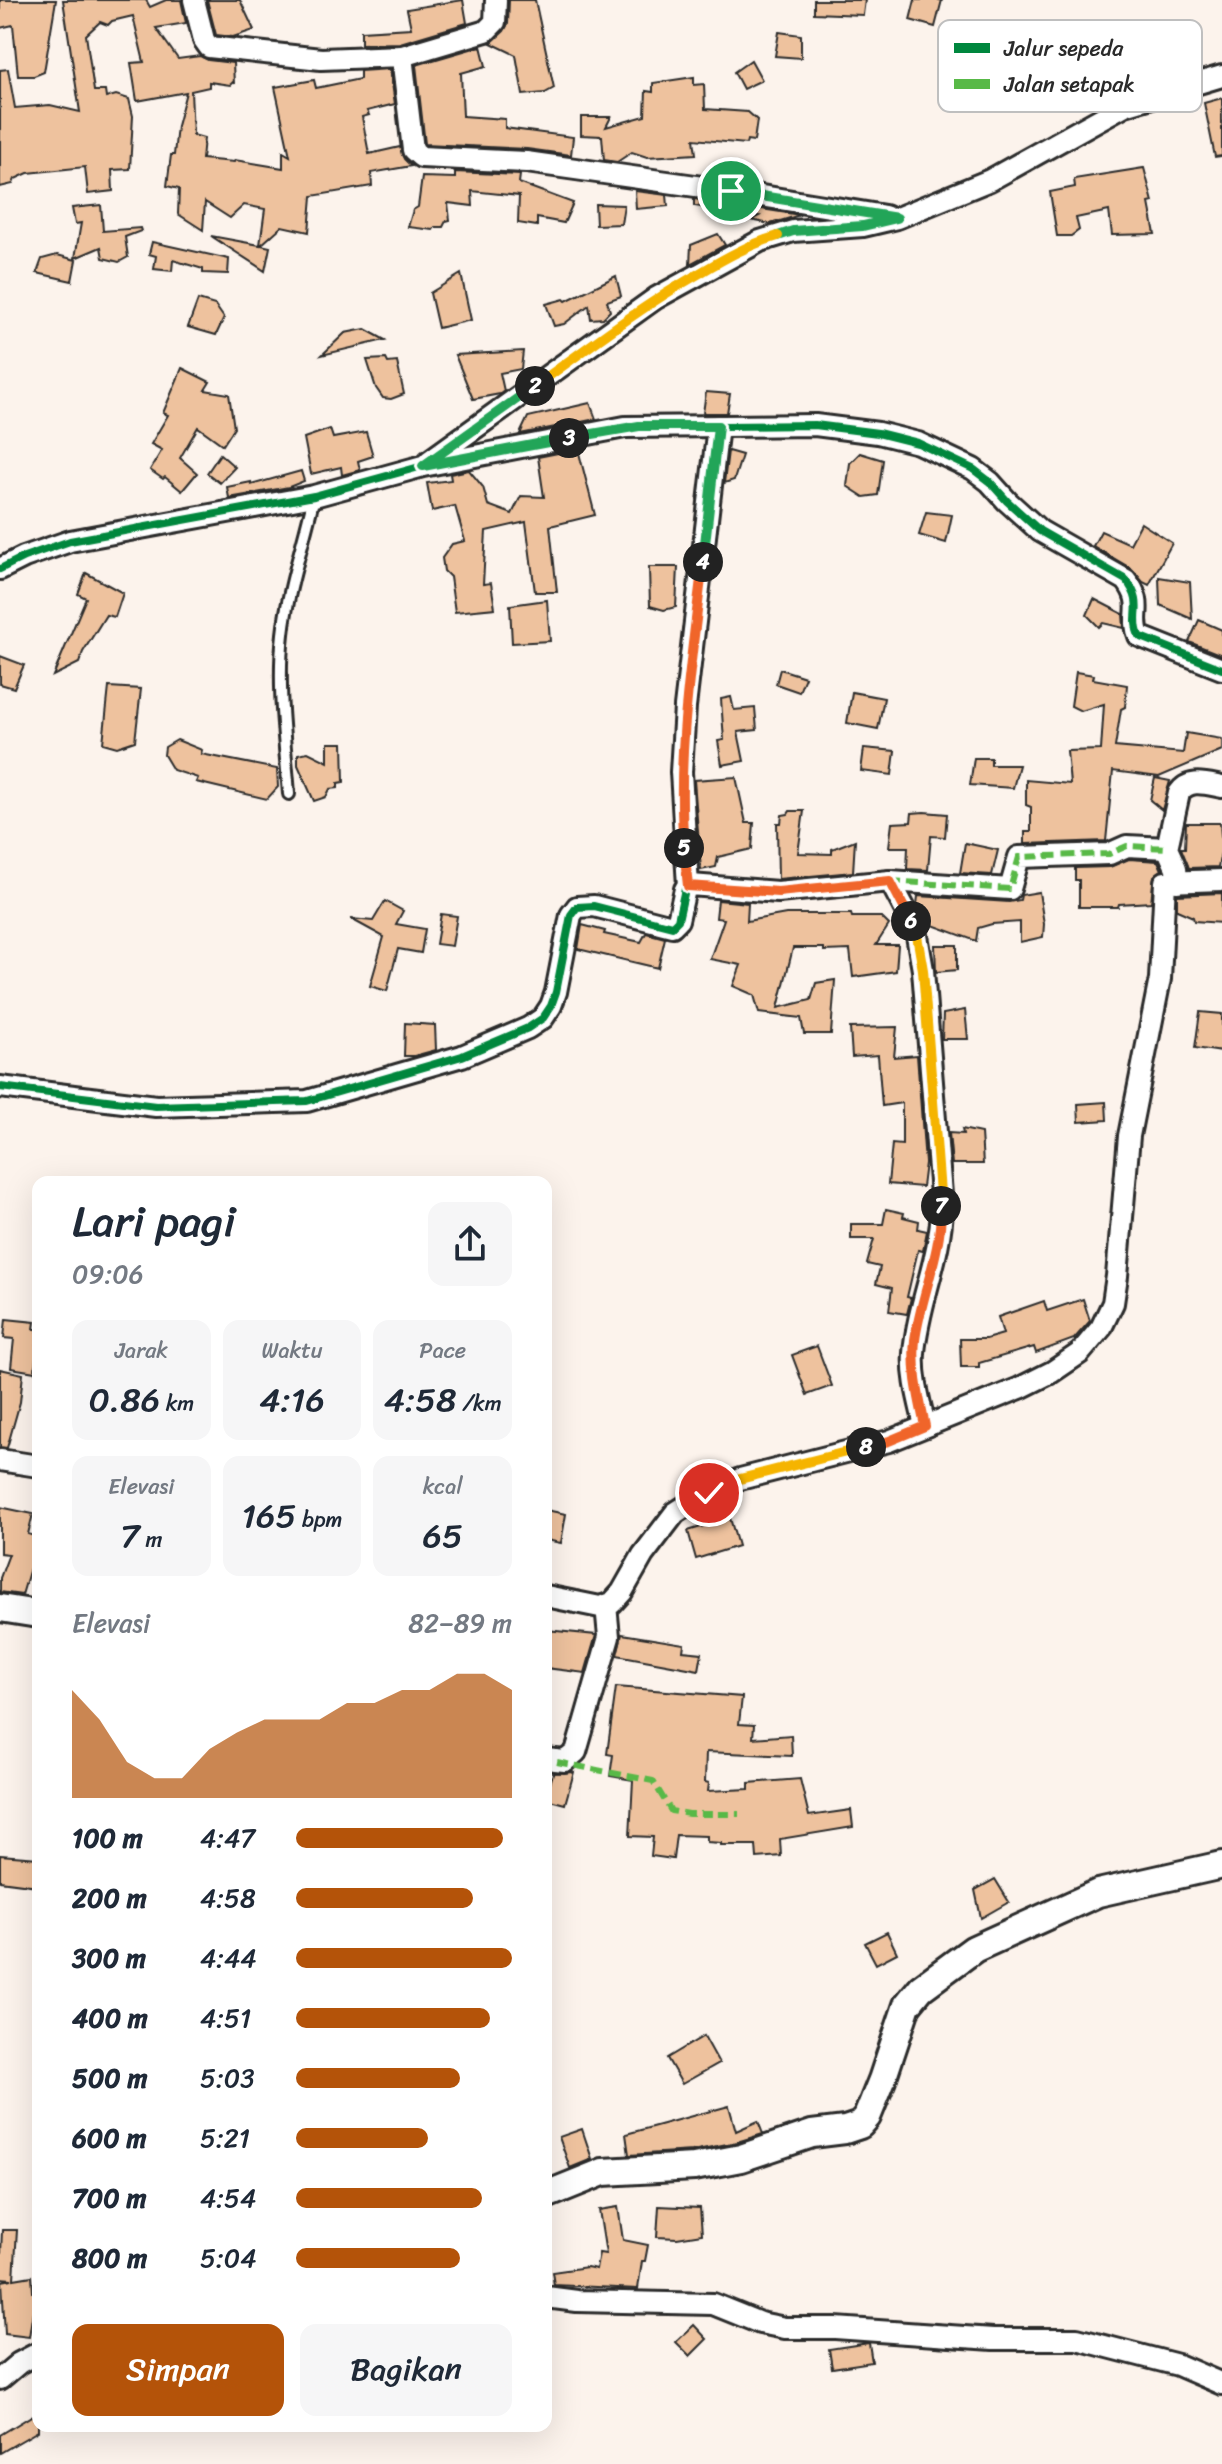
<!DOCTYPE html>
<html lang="id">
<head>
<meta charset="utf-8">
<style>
  body { margin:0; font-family:Sriracha,sans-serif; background:#f6f6f7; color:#1f2937; height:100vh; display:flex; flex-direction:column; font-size:30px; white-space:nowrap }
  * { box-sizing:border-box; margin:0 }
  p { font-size:26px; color:#747a83 }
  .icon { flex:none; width:44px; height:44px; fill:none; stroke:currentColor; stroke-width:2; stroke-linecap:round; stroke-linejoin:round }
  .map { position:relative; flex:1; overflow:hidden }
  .side { position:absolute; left:32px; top:1176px; width:520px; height:1256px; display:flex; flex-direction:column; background:#fff; border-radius:16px; box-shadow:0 8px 32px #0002 }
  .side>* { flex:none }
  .pin { position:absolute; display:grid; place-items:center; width:68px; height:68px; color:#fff; margin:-34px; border:4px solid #fff; border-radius:50%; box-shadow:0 2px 8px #0007 }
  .km { position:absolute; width:40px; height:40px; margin:-20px; border-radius:50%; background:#222; color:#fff; font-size:22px; line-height:40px; text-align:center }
  .round { display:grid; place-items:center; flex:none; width:84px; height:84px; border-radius:16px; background:#f6f6f7 }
  .headline { display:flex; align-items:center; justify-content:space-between; height:136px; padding:0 40px }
  h1 { font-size:44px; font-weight:600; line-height:60px }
  .stats { display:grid; grid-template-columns:repeat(3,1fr); gap:12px; height:136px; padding:8px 40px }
  .stats div { display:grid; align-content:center; border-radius:16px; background:#f6f6f7; text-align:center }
  .stats b { font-size:34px; font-weight:600 }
  .stats small { font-size:22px; font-weight:400 }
  .stats p { font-size:22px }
  .chart { height:224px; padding:16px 40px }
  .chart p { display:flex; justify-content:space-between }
  .chart svg { width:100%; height:144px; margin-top:8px; fill:#b45309; opacity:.7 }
  .button { display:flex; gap:16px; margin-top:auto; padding:16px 40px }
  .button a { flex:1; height:92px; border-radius:16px; background:#b45309; color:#fff; font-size:32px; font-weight:600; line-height:92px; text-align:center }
  .button a+a { background:#f6f6f7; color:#1f2937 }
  ul { padding:0 40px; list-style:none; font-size:26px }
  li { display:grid; grid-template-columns:128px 96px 1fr; align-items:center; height:60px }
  li i { height:20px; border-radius:10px; background:#b45309 }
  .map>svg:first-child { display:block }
</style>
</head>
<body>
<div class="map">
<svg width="1222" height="2464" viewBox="0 0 1222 2464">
  <rect width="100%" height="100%" fill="#fcf3ec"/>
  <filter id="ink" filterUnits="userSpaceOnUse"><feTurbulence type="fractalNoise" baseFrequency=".0125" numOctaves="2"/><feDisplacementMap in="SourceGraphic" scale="16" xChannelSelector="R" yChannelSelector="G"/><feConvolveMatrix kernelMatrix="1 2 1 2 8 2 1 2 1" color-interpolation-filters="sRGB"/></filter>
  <g filter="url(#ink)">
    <!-- building -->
    <g fill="#eec29e" stroke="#2b2b2b" stroke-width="2">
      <polygon points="0,0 56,0 44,72 34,76 18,76 13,25 0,28"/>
      <polygon points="63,0 146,0 150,7 166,0 181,0 186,23 156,28 178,59 200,56 208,60 233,63 234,84 233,82 230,85 209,82 209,87 191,91 193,135 204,138 202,159 234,162 235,160 283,168 283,152 290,156 275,87 314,80 316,88 360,79 360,71 390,69 395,104 367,111 369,115 362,117 369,154 400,147 404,159 411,166 371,173 372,186 312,196 309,232 282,226 261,245 270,247 265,271 211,236 260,245 265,209 244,205 230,218 205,202 203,230 178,214 179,189 167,186 171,155 174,155 177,126 186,92 137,101 131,63 144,62 133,16 112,21 108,25 100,22 86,35 94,91 105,91 106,98 116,95 129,99 133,116 130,169 112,170 113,191 88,194 85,167 28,173 15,179 13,184 0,187 0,70 8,69 15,108 50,105 80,112"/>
      <polygon points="207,0 240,0 254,30 233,37 216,35"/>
      <polygon points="463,0 467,23 400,43 361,44 361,31 411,28 407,9"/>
      <polygon points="509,0 535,0 554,88 545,93 523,95 516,55 491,43 504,31 508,24"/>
      <polygon points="814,0 865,0 863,15 814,13"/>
      <polygon points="915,0 942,0 935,27 910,20"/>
      <polygon points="779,32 801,35 801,58 775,56"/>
      <polygon points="481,46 486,66 461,73 463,116 505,119 505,128 573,137 571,155 527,149 425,144 416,65"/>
      <polygon points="751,60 762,80 743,89 734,72"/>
      <polygon points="694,77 694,85 704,84 705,109 748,112 757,120 754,141 747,140 746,144 694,139 696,154 647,157 632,152 617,162 604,160 602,136 581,135 581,117 611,117 606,127 645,116 646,91 653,92 653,83"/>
      <polygon points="1222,98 1222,156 1215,157 1204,103"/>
      <polygon points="1144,168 1153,202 1149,203 1155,234 1112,235 1109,211 1076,218 1079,230 1071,236 1057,236 1050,192 1075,187 1074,179"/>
      <polygon points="455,172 520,175 519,183 573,203 564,223 537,218 537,226 518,223 519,196 472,191 473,206 448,203 450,220 446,221 443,227 435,227 433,230 408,227 413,210 418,207 422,177 455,178"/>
      <polygon points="635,191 667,195 668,206 636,209"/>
      <polygon points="694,199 729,204 800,215 770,224 751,220 759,216 694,206"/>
      <polygon points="595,204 624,205 621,224 596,225"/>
      <polygon points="101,205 103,231 140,228 141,231 125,237 128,257 119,262 103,258 101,247 75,258 81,223 75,224 72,208"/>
      <polygon points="718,234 725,245 690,264 691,245"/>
      <polygon points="152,242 229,259 228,274 203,273 203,269 173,260 172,271 154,269 156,256 149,254"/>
      <polygon points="57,255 76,260 72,281 37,273 42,259"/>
      <polygon points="461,274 471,320 438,328 430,293"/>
      <polygon points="616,276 621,296 607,301 610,311 603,318 591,319 589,305 564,324 554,326 546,304 564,299 566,301"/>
      <polygon points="198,300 215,305 224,318 216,335 188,327"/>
      <polygon points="365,329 385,340 322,355 345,333"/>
      <polygon points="523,351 521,369 500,373 504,391 500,394 473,399 455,355"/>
      <polygon points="386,359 388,363 397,362 404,394 391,399 383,398 376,388 367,360"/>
      <polygon points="182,368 210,382 205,390 229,394 234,428 223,445 198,427 180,458 197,473 182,491 165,477 163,479 150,470 162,450 151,444 168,415 163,413"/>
      <polygon points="706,392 730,394 727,413 703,413"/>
      <polygon points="590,403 596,419 520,434 528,417"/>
      <polygon points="330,429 333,438 366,432 373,456 358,461 360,470 342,475 341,467 311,474 304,438"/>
      <polygon points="578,449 595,515 550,526 557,592 535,592 526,522 486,531 483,584 491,583 495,608 455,612 450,577 444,571 442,558 452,544 465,541 455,506 432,511 427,483 451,480 450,474 469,470 483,487 488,505 512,514 521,496 544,497 538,457"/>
      <polygon points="728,451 742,455 734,480 724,483"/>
      <polygon points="860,453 883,460 878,495 864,497 847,486 850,463"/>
      <polygon points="220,454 235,467 220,483 207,473"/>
      <polygon points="301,471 304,481 289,487 229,498 227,487 251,482 251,485"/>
      <polygon points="926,512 952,515 946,543 919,535"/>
      <polygon points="1141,523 1172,543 1149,585 1143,582 1132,569 1093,546 1101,531 1130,544"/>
      <polygon points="649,567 678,567 676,607 664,610 650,606"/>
      <polygon points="86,573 123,593 115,617 106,615 83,652 79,663 53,676 86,598 78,594"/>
      <polygon points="1159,577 1190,582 1192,619 1160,605"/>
      <polygon points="1094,599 1123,614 1124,628 1103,623 1099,627 1087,615"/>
      <polygon points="547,600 550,641 512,643 510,605"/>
      <polygon points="1199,620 1222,630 1222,655 1189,642"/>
      <polygon points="0,656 24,665 14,688 0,684"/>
      <polygon points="780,669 805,677 799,692 776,684"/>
      <polygon points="1076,672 1094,675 1093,679 1127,685 1125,707 1121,709 1115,747 1183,753 1186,733 1222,739 1222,750 1159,777 1113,771 1106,841 1025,844 1025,832 1031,832 1031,807 1026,805 1026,780 1070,784 1067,751 1101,750 1104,704 1081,711 1071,706"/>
      <polygon points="109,687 141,689 135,741 117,747 103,743"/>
      <polygon points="852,692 884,698 878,729 847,723"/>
      <polygon points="731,697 734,710 755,708 757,730 738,732 744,761 722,765 718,741 724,740 721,699"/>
      <polygon points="177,740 202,750 201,754 277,769 278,787 267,799 196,782 198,778 173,770 164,755 165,747"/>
      <polygon points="328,743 343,743 344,782 338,783 338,788 330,789 326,797 314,801 298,765 298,754 308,752 328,762"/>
      <polygon points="864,748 895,751 892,775 861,771"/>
      <polygon points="974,758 991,758 991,765 1019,765 1013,788 970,785"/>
      <polygon points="736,777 746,823 754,823 752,849 718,857 716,867 701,870 694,780"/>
      <polygon points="1155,778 1170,781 1162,810 1150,800"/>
      <polygon points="790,811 804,811 798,853 832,854 832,849 855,840 853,872 778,879 777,823 781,823 782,815 788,814"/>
      <polygon points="924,812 947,814 945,837 931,836 928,870 907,869 908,847 889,847 892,823 911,822 912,813"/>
      <polygon points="1186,823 1220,823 1222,848 1218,867 1189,868 1181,848 1185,848"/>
      <polygon points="965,843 998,850 992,875 960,873"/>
      <polygon points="1129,859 1158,861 1162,870 1154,876 1151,902 1119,904 1118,907 1079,907 1079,880 1075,880 1075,868 1110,867"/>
      <polygon points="1039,892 1044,924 1043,937 1020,942 1020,922 992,924 978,928 976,941 927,923 917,905 918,896 1009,902 1020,900 1021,895"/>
      <polygon points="1222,893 1222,923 1194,921 1193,917 1177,910 1177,895"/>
      <polygon points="718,900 748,903 747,921 786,914 851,914 852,917 881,917 889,925 876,945 898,945 896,971 853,977 850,950 824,951 824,948 793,948 778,1008 811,1000 816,983 835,980 831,1034 804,1034 801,1018 759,1013 754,995 733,986 741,965 710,959 724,919 716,918"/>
      <polygon points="385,901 403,911 396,924 425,929 421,953 398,949 387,991 370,986 384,937 351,919 373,921"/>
      <polygon points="441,914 457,916 452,946 436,944"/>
      <polygon points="582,925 605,931 604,934 641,942 646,933 665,938 658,968 578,949"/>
      <polygon points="935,945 957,945 957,970 936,972"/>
      <polygon points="965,1010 968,1039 942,1039 943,1014"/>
      <polygon points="1200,1012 1222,1014 1222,1052 1195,1048"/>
      <polygon points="405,1023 435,1025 436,1050 414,1056 404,1056"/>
      <polygon points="897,1027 894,1057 917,1055 925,1163 922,1187 888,1184 892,1144 902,1145 902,1103 882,1106 878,1055 852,1057 850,1028"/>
      <polygon points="1106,1102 1107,1120 1079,1122 1078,1104"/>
      <polygon points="962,1129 981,1133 983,1164 952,1164 949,1133 963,1134"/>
      <polygon points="886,1209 904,1213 903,1217 919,1221 918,1229 927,1231 923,1251 918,1250 907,1297 911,1298 907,1314 889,1311 892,1288 876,1284 880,1267 867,1264 874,1239 851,1239 851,1224 883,1224"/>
      <polygon points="1083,1299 1090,1321 1074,1339 1036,1353 1034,1347 979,1363 979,1367 961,1367 960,1339 986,1339 1003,1334 998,1317 1044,1301 1047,1311"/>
      <polygon points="6,1319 35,1322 34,1329 38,1329 35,1372 11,1368 14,1339 4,1338"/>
      <polygon points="817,1346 832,1386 807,1395 792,1355"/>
      <polygon points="0,1369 23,1374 20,1402 7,1448 0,1447"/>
      <polygon points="0,1507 33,1514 28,1534 38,1537 38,1541 22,1595 0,1592 0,1578 9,1554 0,1553"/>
      <polygon points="546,1510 566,1514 561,1543 546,1540"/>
      <polygon points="730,1518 738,1546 696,1559 688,1531"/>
      <polygon points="546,1630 596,1635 585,1673 546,1668"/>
      <polygon points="622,1634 684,1644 683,1651 702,1653 699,1670 617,1655"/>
      <polygon points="616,1687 742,1697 739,1724 754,1725 753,1738 791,1735 792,1756 706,1752 705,1782 709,1783 708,1791 749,1789 749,1783 800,1779 809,1816 851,1810 853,1827 780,1839 781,1856 757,1858 756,1845 721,1845 721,1843 707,1842 707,1836 676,1835 673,1859 651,1856 653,1837 630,1836 633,1780 610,1776 613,1755 607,1754"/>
      <polygon points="574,1772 565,1804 546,1799 553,1773"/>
      <polygon points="0,1855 38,1858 38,1886 0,1881"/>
      <polygon points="995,1879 1009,1902 981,1918 975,1890"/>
      <polygon points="887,1932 897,1953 876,1964 865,1943"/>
      <polygon points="704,2036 719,2063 682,2084 667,2058"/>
      <polygon points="729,2106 736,2131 758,2121 763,2134 737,2142 692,2151 629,2155 626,2134"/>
      <polygon points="582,2129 592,2159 570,2168 559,2137"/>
      <polygon points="659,2206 700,2208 702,2234 677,2238 657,2237"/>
      <polygon points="618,2207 623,2240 648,2245 645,2261 642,2261 638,2289 554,2285 552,2272 587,2267 596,2269 599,2253 606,2254 599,2210"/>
      <polygon points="2,2230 17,2230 14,2279 32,2276 33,2292 37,2292 38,2309 33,2311 29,2337 5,2334 2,2281 12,2279 0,2278"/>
      <polygon points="694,2325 707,2339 690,2356 676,2342"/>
      <polygon points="869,2343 872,2362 832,2368 829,2349"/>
      <polygon points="38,2412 38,2431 0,2453 0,2435"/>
    </g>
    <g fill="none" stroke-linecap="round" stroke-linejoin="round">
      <!-- service casing -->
      <g stroke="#2b2b2b" stroke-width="16">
        <path id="service" d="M289 794C285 742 277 687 283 634 288 587 304 542 314 496"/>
      </g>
      <!-- minor casing -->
      <g stroke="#2b2b2b" stroke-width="26">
        <g id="minor">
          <polyline points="194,0 204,40 209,47 321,59 402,56 413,150 421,157 526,162 731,191 885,216"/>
          <polyline points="402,56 486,31 495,22 496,0"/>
          <polyline points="429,461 656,298 760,241 793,231 863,226 897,218 990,180 1125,105 1222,76"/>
          <path d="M0 569 24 557 70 541 314 496 423 466 625 427 815 425 878 433 918 443 973 469 990 482 1007 501 1040 531 1126 580C1146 605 1130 615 1139 636L1222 669"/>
          <polyline points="890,881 1010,889 1019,857 1109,854 1127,846 1167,848"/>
          <path d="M1177 882 1176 868 1167 848 1179 793C1189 778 1206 784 1222 787"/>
          <polyline points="688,886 681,772 685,707 718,426"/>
          <path d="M0 1087 156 1106 307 1101 462 1056 528 1028 543 1018 551 1006 556 992 571 915 577 907 594 906 672 926 678 920 685 889 691 885 778 892 890 881 916 930 923 970 942 1207C941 1257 918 1303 914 1353 912 1377 920 1403 925 1426"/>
          <polyline points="0,1460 38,1466"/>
          <polyline points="546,1596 600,1607 612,1603 622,1592 643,1555 675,1513 692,1502 740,1479 889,1441 1020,1388 1052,1372 1080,1353 1101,1328 1113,1303 1117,1276 1129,1136 1160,979 1165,882 1222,880"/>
          <polyline points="546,1759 565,1761 576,1752 609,1637 606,1605"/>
          <polyline points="546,2297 577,2301 713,2304 760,2323 785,2328 835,2328 993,2339 1077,2339 1178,2365 1222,2384"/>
          <polyline points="0,2379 19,2363 38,2353"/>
        </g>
      </g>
      <!-- tertiary casing -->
      <g stroke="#2b2b2b" stroke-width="32">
        <g id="tertiary">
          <polyline points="0,1608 38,1614"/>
          <polyline points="546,2195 603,2172 694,2167 741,2158 812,2134 845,2130 860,2125 867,2117 882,2080 907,2005 921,1988 974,1949 1098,1893 1222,1865"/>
        </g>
      </g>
      <!-- service -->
      <use href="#service" stroke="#fff" stroke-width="10"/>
      <!-- minor -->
      <use href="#minor" stroke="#fff" stroke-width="20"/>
      <!-- tertiary -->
      <use href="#tertiary" stroke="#fff" stroke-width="26"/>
      <!-- quiet -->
      <g stroke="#58b947" stroke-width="6" stroke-dasharray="12 6" stroke-linecap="butt">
        <polyline points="890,881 1010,889 1019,857 1109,854 1127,846 1167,848"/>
        <polyline points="557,1762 653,1781 671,1811 689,1814 739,1814"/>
      </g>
      <!-- cycleway casing -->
      <g stroke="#fff" stroke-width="13">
        <g id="cycleway">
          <path d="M0 569 24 557 70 541 314 496 423 466 625 427 815 425 878 433 918 443 973 469 990 482 1007 501 1040 531 1126 580C1146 605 1130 615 1139 636L1222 669"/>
          <path d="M0 1087 156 1106 307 1101 462 1056 528 1028 543 1018 551 1006 556 992 571 915 577 907 594 906 672 926 678 920 685 889 691 885 778 892 890 881 916 930 923 970 942 1207C941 1257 918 1303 914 1353 912 1377 920 1403 925 1426"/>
        </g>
      </g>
      <!-- cycleway -->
      <use href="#cycleway" stroke="#00873e" stroke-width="8"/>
    </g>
  </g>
  <g fill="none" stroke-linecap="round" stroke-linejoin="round" filter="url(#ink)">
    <!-- split-1 casing -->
    <g stroke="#fff" stroke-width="16">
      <polyline id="split-1" points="731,191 897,218 863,226 793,231 778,236"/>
    </g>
    <!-- split-2 casing -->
    <g stroke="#fff" stroke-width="16">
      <path id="split-2" d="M535 386C589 347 642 306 700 273 725 258 750 244 778 236"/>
    </g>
    <!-- split-3 casing -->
    <g stroke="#fff" stroke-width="16">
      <polyline id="split-3" points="535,386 423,466 569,438"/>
    </g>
    <!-- split-4 casing -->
    <g stroke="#fff" stroke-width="16">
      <polyline id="split-4" points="569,438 639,426 718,426 703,562"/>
    </g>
    <!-- split-5 casing -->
    <g stroke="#fff" stroke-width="16">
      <path id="split-5" d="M684 848C676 751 692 657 703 562"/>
    </g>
    <!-- split-6 casing -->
    <g stroke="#fff" stroke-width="16">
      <polyline id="split-6" points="684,848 688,886 778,892 890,881 911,921"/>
    </g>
    <!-- split-7 casing -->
    <g stroke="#fff" stroke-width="16">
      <polyline id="split-7" points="911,921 916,930 923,970 941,1206"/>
    </g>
    <!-- split-8 casing -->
    <g stroke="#fff" stroke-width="16">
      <path id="split-8" d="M866 1447 889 1441 925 1426C919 1398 912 1369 915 1340 921 1295 942 1252 941 1206"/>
    </g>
    <!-- split-9 casing -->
    <g stroke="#fff" stroke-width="16">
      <polyline id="split-9" points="709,1493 740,1479 866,1447"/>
    </g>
    <!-- split-1 -->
    <use href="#split-1" stroke="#22a559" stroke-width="10"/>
    <!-- split-2 -->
    <use href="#split-2" stroke="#f5b400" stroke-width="10"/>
    <!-- split-3 -->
    <use href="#split-3" stroke="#22a559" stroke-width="10"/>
    <!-- split-4 -->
    <use href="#split-4" stroke="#22a559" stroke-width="10"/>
    <!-- split-5 -->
    <use href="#split-5" stroke="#f0652b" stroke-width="10"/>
    <!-- split-6 -->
    <use href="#split-6" stroke="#f0652b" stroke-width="10"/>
    <!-- split-7 -->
    <use href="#split-7" stroke="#f5b400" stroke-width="10"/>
    <!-- split-8 -->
    <use href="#split-8" stroke="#f0652b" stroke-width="10"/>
    <!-- split-9 -->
    <use href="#split-9" stroke="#f5b400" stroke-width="10"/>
  </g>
  <!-- legend -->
  <rect x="938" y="20" width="264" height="92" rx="12" fill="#fff" stroke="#bfbfbf" stroke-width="2"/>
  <rect x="954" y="43" width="36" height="10" fill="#00873e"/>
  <rect x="954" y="79" width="36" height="10" fill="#58b947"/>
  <g font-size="22" fill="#2b2b2b">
    <text x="1004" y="56">Jalur sepeda</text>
    <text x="1004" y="92">Jalan setapak</text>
  </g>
</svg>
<div class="pin" style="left:731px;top:191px;background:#1e9e55"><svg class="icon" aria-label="arrive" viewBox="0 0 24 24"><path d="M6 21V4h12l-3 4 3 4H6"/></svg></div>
<div class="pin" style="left:709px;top:1493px;background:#d93025"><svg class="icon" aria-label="check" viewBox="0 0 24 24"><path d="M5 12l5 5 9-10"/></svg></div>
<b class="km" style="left:535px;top:386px">2</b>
<b class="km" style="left:569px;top:438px">3</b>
<b class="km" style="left:703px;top:562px">4</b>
<b class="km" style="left:684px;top:848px">5</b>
<b class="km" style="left:911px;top:921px">6</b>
<b class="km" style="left:941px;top:1206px">7</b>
<b class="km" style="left:866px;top:1447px">8</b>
<section class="side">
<div class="headline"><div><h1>Lari pagi</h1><p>09:06</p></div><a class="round"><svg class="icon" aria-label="share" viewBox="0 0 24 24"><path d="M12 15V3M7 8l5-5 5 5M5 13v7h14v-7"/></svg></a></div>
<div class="stats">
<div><p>Jarak</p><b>0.86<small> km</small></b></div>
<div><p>Waktu</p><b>4:16</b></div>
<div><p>Pace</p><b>4:58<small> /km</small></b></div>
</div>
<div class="stats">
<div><p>Elevasi</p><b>7<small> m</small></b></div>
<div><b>165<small> bpm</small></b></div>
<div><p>kcal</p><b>65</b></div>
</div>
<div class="chart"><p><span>Elevasi</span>82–89 m</p>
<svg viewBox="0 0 160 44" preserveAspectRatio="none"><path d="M0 44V11L10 20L20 33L30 38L40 38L50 29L60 24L70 20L80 20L90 20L100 15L110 15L120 11L130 11L140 6L150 6L160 11V44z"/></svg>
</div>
<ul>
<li><b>100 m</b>4:47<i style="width:96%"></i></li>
<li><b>200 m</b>4:58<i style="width:82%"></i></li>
<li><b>300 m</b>4:44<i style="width:100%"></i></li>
<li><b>400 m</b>4:51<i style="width:90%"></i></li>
<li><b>500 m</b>5:03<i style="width:76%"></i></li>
<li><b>600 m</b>5:21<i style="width:61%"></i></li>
<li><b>700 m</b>4:54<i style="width:86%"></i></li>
<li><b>800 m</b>5:04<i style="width:76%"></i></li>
</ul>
<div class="button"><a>Simpan</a><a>Bagikan</a></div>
</section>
</div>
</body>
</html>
